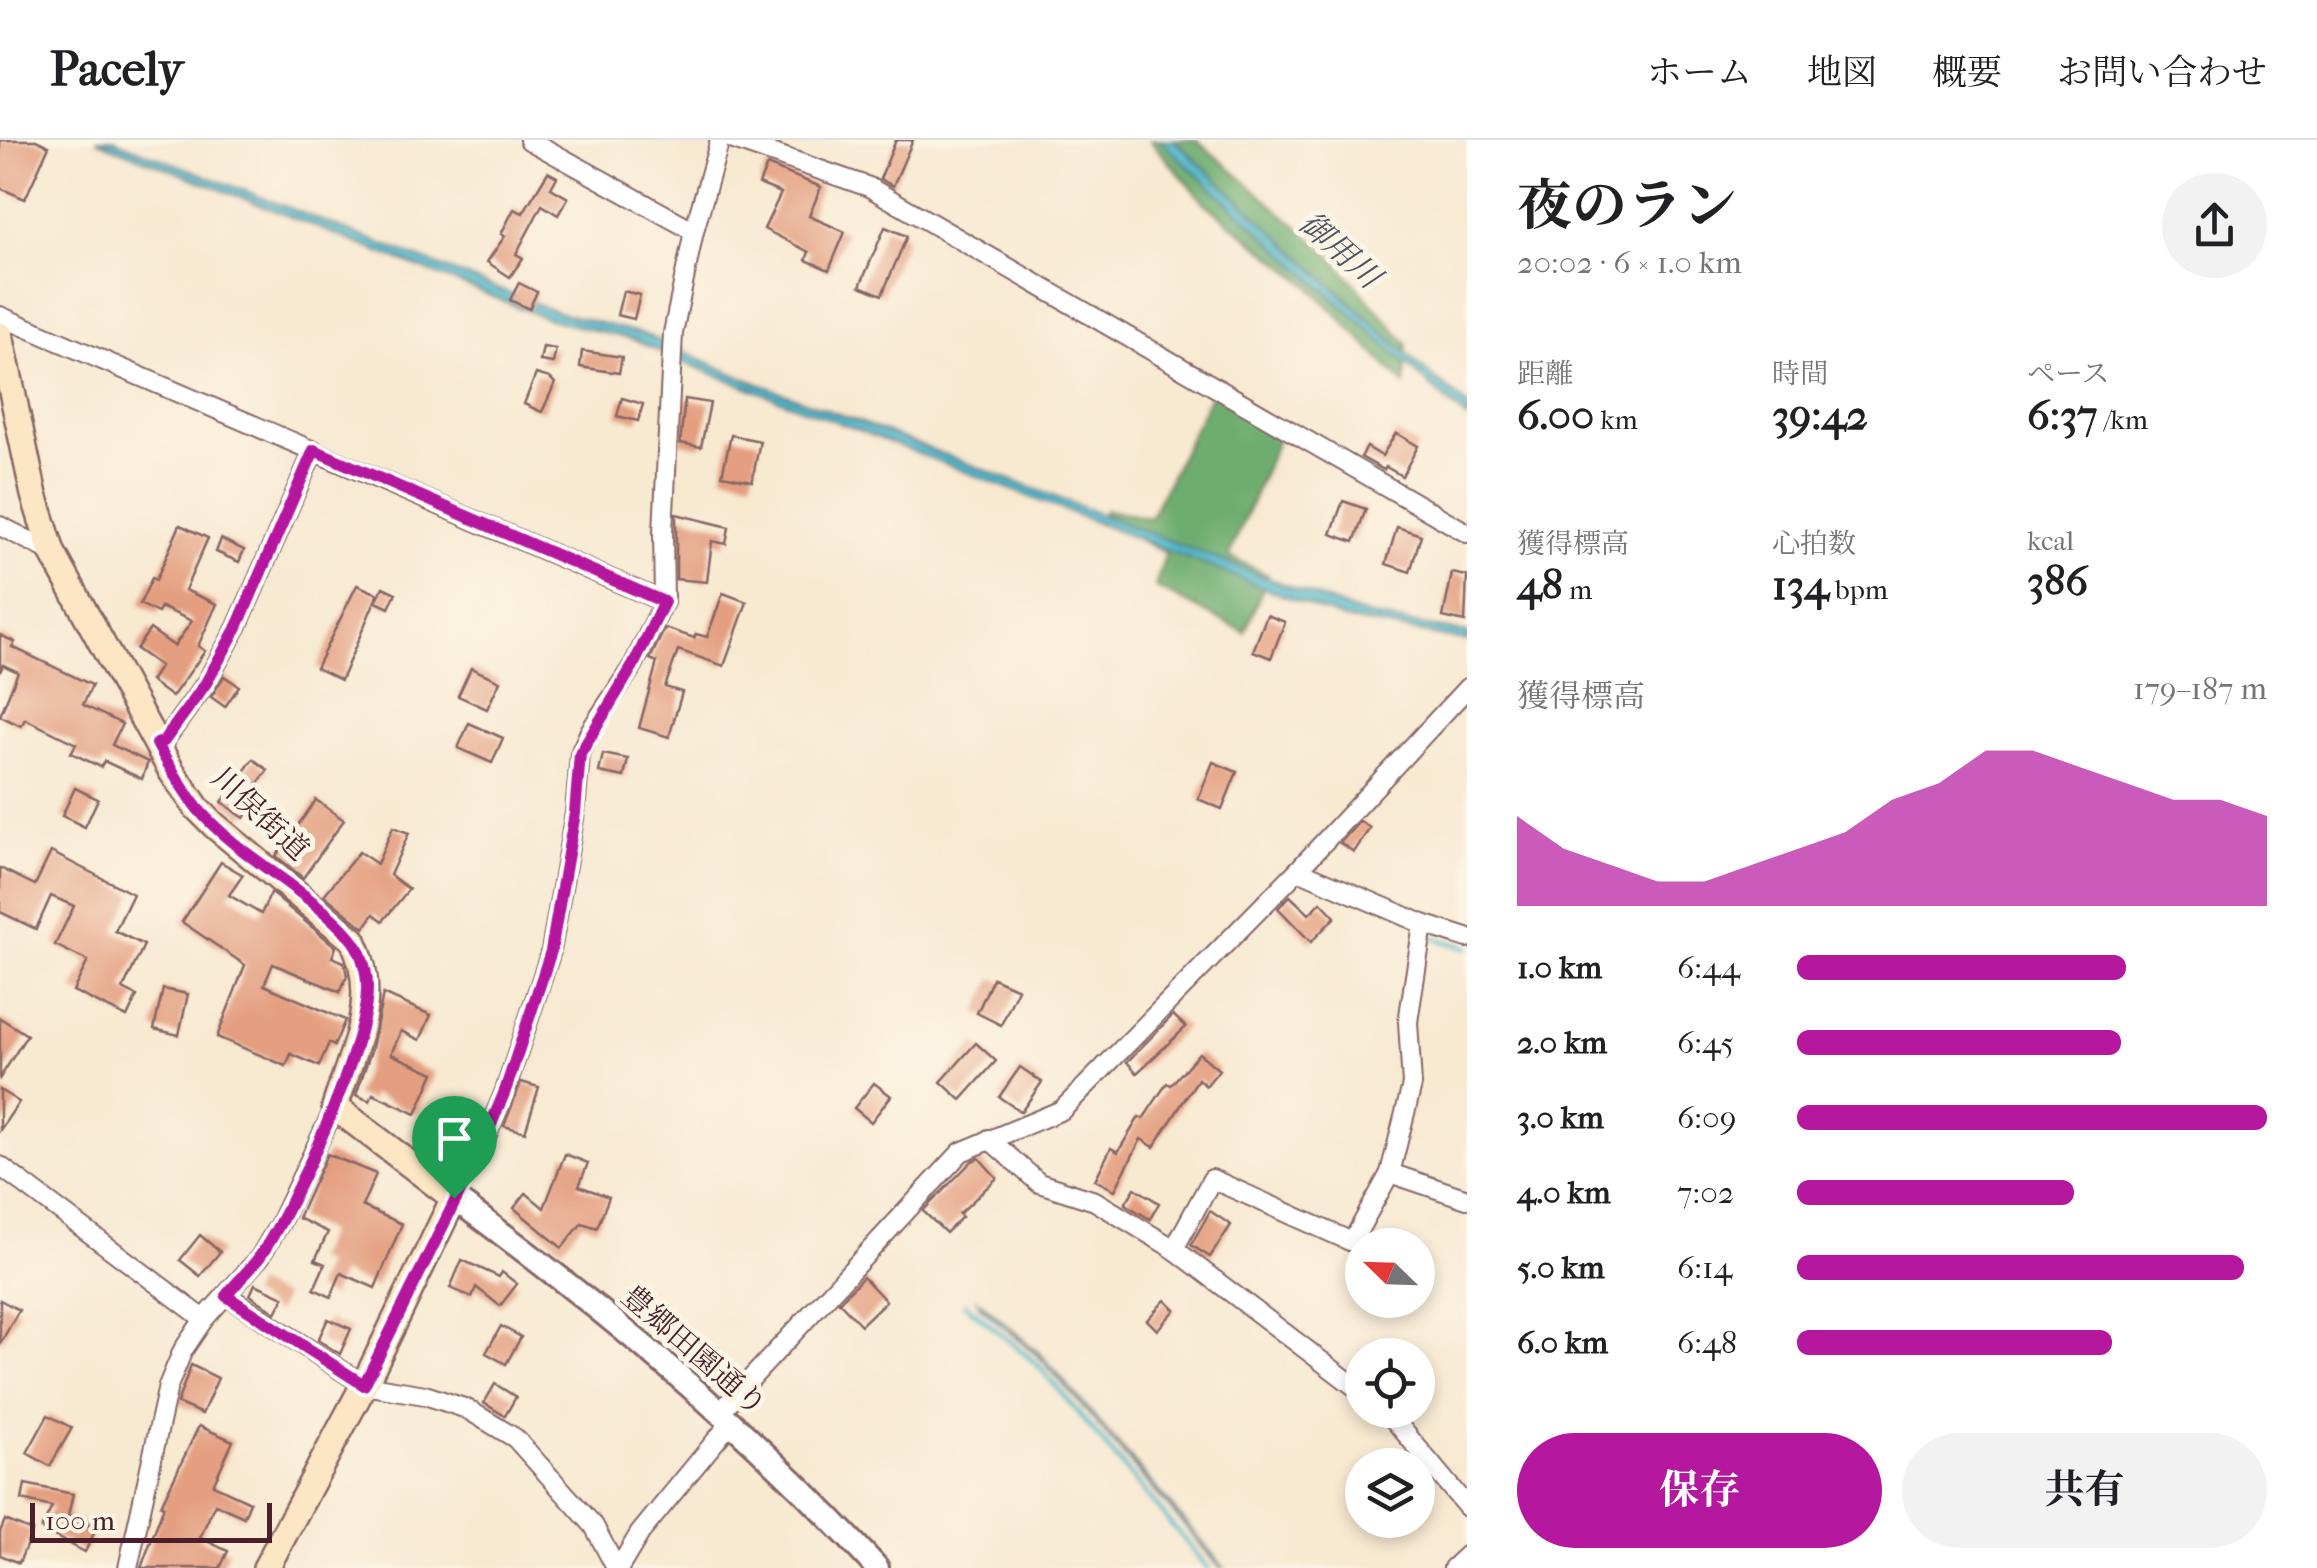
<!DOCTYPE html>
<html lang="ja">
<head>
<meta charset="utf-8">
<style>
  body { margin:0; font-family:"IM FELL French Canon","Noto Serif JP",serif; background:#f2f2f2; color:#202124; height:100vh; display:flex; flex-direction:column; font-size:38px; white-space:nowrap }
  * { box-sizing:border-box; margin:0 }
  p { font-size:32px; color:#757577 }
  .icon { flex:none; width:55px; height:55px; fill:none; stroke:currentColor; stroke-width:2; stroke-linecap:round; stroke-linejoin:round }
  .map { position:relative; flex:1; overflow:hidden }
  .sheet { display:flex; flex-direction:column; background:#fff; width:850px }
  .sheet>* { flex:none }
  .needle { width:65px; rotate:293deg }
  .fabs { position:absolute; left:1345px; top:1088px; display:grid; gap:20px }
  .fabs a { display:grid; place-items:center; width:90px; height:90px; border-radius:50%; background:#fff; box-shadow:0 5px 15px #0003; font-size:50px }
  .scale { position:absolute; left:30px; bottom:25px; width:242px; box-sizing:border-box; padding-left:10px; border:5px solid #4a1f2b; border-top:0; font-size:28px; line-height:35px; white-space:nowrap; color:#4a1f2b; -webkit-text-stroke:8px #fcf5e5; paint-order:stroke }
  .pin { position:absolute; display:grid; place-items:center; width:85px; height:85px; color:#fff; margin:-102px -42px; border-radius:50% 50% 50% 0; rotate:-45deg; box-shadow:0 0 10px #0007 }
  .pin .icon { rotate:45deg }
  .round { display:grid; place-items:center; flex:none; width:105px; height:105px; border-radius:52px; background:#f2f2f2 }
  .summary { display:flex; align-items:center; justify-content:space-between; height:170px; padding:0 50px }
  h1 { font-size:55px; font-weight:700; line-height:75px }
  .metrics { display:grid; grid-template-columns:repeat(3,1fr); gap:15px; height:170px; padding:10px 50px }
  .metrics div { display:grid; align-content:center }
  .metrics b { font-size:42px; font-weight:700 }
  .metrics small { font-size:28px; font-weight:400 }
  .metrics p { font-size:28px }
  .chart { height:280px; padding:20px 50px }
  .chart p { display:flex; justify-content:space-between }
  .chart svg { width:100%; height:180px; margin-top:10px; fill:#b5179e; opacity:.7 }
  .button { display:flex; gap:20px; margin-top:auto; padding:20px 50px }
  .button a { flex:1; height:115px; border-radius:60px; background:#b5179e; color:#fff; font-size:40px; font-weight:700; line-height:115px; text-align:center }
  .button a+a { background:#f2f2f2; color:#202124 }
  ul { padding:0 50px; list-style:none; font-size:32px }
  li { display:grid; grid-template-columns:160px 120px 1fr; align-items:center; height:75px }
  li i { height:25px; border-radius:12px; background:#b5179e }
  header { display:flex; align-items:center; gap:60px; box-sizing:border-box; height:140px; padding:0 50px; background:#fff; border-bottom:2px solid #e0e0e0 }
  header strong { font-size:48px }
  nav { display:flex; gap:55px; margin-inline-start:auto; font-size:35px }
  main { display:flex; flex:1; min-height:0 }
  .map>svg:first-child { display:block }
</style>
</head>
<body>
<header>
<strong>Pacely</strong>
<nav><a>ホーム</a><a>地図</a><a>概要</a><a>お問い合わせ</a></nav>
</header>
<main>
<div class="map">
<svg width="1467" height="1428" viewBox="0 0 1467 1428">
  <rect width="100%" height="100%" fill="#fcf5e5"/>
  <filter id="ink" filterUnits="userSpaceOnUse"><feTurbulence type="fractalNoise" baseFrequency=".01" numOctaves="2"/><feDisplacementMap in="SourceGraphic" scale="20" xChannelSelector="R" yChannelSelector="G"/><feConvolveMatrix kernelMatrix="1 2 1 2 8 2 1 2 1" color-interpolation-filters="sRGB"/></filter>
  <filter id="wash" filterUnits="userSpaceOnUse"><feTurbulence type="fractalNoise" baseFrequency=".0048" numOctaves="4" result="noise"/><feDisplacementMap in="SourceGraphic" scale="40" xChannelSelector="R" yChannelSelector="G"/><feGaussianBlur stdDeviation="2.25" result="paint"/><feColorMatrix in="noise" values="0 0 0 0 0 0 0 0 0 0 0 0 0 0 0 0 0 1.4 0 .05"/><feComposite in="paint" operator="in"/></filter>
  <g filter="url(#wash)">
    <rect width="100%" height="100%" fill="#f8e9d1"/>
    <!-- forest -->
    <g fill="#6ead6f" stroke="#5c664d" stroke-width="2.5">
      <polygon points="1150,0 1197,0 1328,113 1407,204 1405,245 1307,144 1205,63"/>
      <polygon points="1212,253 1279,296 1229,416 1268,435 1245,492 1155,447 1166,413 1100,381 1105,370 1150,378"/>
    </g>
    <!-- water -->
    <g fill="#4db7ca" stroke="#4c6b7a" stroke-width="2.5">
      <polygon points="96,0 114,0 557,172 646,195 736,235 1348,469 1373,477 1467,493 1467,501 1344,479 683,222 635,200 549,179"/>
      <polygon points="1159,0 1174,0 1422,228 1467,265 1467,279"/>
      <polygon points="978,1160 1043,1217 1224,1428 1221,1428 1042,1219 980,1166"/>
    </g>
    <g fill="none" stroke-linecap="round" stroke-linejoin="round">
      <!-- stream -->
      <g stroke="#4db7ca" stroke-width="5">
        <polyline points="1431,797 1467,808"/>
        <polyline points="965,1164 1037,1224 1208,1428"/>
      </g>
    </g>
    <g id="blocks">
      <!-- building -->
      <g fill="#e49f80">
        <polygon points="0,0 36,0 49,6 25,59 0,48"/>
        <polygon points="896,0 913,0 893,46 880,39"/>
        <polygon points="767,25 821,47 809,76 845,92 829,130 806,120 809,112 764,89 781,53 759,44"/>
        <polygon points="548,32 557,37 551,48 568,58 558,75 542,65 516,114 523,118 510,137 487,122 505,96 501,94 514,69 523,73"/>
        <polygon points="885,87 907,96 882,155 860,146"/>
        <polygon points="519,143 537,152 529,169 510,160"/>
        <polygon points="623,151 640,155 634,179 617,175"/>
        <polygon points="543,207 556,209 553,223 540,221"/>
        <polygon points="582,211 622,217 619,233 580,227"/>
        <polygon points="536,234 550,238 555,243 542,272 524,264"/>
        <polygon points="622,258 643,264 638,281 617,276"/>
        <polygon points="685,259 710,263 701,307 680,303"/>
        <polygon points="1396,293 1418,306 1402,336 1386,327 1384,330 1361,317 1367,307 1382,316"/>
        <polygon points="731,295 760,301 752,341 722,335"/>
        <polygon points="1343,361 1366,369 1354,402 1331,394"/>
        <polygon points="676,374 729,387 726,404 712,401 707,442 676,439"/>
        <polygon points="180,385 208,398 185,450 217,464 198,506 205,511 172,557 150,541 160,526 136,509 150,489 174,506 192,481 161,467 158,473 140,464 152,438 156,440"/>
        <polygon points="1397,387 1421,395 1410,432 1386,424"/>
        <polygon points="221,399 244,410 239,422 216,412"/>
        <polygon points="1452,433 1467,436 1465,482 1443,477"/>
        <polygon points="357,445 378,454 341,540 316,528"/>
        <polygon points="383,447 396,453 389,468 376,462"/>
        <polygon points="723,453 747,462 724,526 678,510 665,547 682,552 669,597 639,588 657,522 650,519 665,488 694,498 696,494 707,497"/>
        <polygon points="1267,475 1285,482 1271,518 1253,511"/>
        <polygon points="0,495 15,502 12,507 92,545 83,565 122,584 112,605 148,622 142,639 104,621 101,627 71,613 76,604 25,579 21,586 0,576 18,532 3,525 0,532"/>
        <polygon points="471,528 500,541 487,569 458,556"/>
        <polygon points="224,536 239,546 225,567 211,557"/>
        <polygon points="469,583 503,598 492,623 458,608"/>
        <polygon points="603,614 628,619 624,637 599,632"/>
        <polygon points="253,619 268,630 253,650 260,655 244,678 222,662"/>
        <polygon points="1213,622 1237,632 1222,669 1198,659"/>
        <polygon points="75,648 98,659 85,687 62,676"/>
        <polygon points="316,660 344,680 303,738 276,716"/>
        <polygon points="1360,681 1370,688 1354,712 1340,703"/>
        <polygon points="393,687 409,693 390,735 409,749 383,781 374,774 364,788 324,755 359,712 377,724"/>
        <polygon points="51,712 133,754 115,791 144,805 123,849 137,856 127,877 73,851 88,821 55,805 74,766 51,756 36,789 0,772 0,728 35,745"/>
        <polygon points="221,722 243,735 229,755 261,774 271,753 336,807 332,817 344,822 347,836 340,852 273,824 264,845 345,880 334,906 329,903 319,926 291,914 286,926 217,897 245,825 182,782"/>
        <polygon points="1290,756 1309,774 1321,762 1335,777 1311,802 1278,768"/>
        <polygon points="993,838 1018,849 1001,885 977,873"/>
        <polygon points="163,849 188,854 179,895 154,889"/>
        <polygon points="383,854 431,875 420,900 401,891 391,914 434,933 416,974 373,954 370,961 356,955 372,908"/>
        <polygon points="1173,875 1186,887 1137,933 1127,922"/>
        <polygon points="0,878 27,895 0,938"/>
        <polygon points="976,903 996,921 961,960 941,942"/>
        <polygon points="1199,913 1219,930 1206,946 1198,939 1154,1007 1141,999 1115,1050 1095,1040 1111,1008 1118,1012 1139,977 1143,979 1167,943 1171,945"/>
        <polygon points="1020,927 1042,942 1021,972 999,957"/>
        <polygon points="521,942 539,947 525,992 504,986"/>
        <polygon points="874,943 891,956 871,982 854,968"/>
        <polygon points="0,950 19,962 0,990"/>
        <polygon points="327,1014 376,1034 362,1066 402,1084 375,1148 341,1133 331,1157 314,1149 325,1124 315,1120 328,1092 298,1078"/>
        <polygon points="565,1014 588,1023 579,1046 609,1057 597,1088 582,1083 562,1108 514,1068 526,1053 544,1068"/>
        <polygon points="979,1018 997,1038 959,1074 962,1077 946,1093 923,1071 972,1021"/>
        <polygon points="1135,1048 1159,1063 1150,1079 1125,1064"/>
        <polygon points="1210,1071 1231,1085 1210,1117 1191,1105"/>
        <polygon points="200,1095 220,1112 200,1136 180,1120"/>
        <polygon points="462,1120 499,1137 502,1132 517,1144 500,1166 476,1147 472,1157 450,1148"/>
        <polygon points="863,1137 886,1161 861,1185 839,1162"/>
        <polygon points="255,1144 284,1157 276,1173 250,1155"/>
        <polygon points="0,1160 19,1170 0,1204"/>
        <polygon points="1165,1160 1175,1170 1157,1190 1147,1180"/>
        <polygon points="328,1179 351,1189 340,1214 318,1200"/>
        <polygon points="501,1186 521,1197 506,1224 486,1213"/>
        <polygon points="191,1225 218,1238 202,1274 177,1263"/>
        <polygon points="495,1244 516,1257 505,1276 484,1263"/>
        <polygon points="48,1275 72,1288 50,1326 27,1313"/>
        <polygon points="199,1286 233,1301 213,1345 250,1362 244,1377 215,1364 200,1398 228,1411 220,1428 141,1428 164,1366 161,1365"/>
        <polygon points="25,1344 73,1354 68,1376 96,1389 85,1412 41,1389 52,1367 22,1360"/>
        <polygon points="5,1380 32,1391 19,1423 0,1415 0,1392"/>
      </g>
    </g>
  </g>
  <g filter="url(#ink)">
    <use href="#blocks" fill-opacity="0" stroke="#876665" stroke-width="2.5"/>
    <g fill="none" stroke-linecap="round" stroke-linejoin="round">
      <!-- minor casing -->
      <g stroke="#876665" stroke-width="22">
        <g id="minor">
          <polyline points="529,0 694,91"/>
          <polyline points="734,0 869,47 1467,393"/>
          <polyline points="0,176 664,462"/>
          <polyline points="0,386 52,412"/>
          <polyline points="157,604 164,601 206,543 237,487 314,310"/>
          <polyline points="1298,730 1423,784 1467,798"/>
          <polyline points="989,999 1039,1043 1095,1061 1174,1109 1362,1252"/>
          <polyline points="0,1026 204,1179"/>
          <polyline points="1390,1033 1467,1059"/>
          <polyline points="454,1058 480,1011 505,951 551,811 575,673 580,614 590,591 634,524 664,462 663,392 673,193 694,91 720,0"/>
          <polyline points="1174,1109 1212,1039 1352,1102 1390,1033 1412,945 1408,882 1423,784"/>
          <polyline points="226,1155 364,1245 425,1255 467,1269 515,1298 594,1386 616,1428"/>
          <polyline points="1386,1270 1467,1367"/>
          <polyline points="721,1271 961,1012 1062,970 1298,730 1467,548"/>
          <polyline points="128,1428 168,1246 183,1210 204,1179 260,1117 280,1083 335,967"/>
          <polyline points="619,1428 640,1393 732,1281"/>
          <polyline points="1453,1428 1467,1415"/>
        </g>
      </g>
      <!-- tertiary casing -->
      <g stroke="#876665" stroke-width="28">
        <path id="tertiary" d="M454 1058C606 1170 750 1289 877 1428"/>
      </g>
      <!-- secondary casing -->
      <g stroke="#876665" stroke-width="30">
        <path id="secondary" d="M0 195 34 355 52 412 172 632 197 668 215 686 353 800C381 860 353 908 335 967L454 1058 364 1245 266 1428"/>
      </g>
      <!-- minor -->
      <use href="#minor" stroke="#fff" stroke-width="18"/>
      <!-- tertiary -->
      <use href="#tertiary" stroke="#fff" stroke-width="22"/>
      <!-- secondary -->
      <use href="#secondary" stroke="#fce6c4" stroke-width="25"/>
    </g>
  </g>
  <g fill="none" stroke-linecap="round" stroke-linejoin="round" filter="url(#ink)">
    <!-- route casing -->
    <g stroke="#fff" stroke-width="20">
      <path id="route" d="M314 310 664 462 634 524 580 614 575 673 551 811 505 951 480 1011 364 1245 226 1156C237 1142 251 1129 261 1115 294 1066 369 903 367 846 367 830 361 809 350 797 306 747 241 719 198 669 182 649 169 626 157 604L164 601 206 543 237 487Z"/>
    </g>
    <!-- route -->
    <use href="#route" stroke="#b5179e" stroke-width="12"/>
  </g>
  <g text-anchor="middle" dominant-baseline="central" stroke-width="10" stroke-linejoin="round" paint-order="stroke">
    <!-- street labels -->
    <g font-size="30" fill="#4a1f2b" stroke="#fcf5e5">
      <text transform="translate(260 674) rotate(43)">川俣街道</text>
      <text transform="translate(694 1211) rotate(41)">豊郷田園通り</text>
    </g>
    <!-- water labels -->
    <g font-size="32" font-style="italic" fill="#4b5463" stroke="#fcf5e5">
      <text transform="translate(1340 110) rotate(42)">御用川</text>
    </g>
  </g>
</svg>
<div class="fabs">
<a><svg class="needle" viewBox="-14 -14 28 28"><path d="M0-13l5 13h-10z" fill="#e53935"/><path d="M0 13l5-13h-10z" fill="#757577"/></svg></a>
<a><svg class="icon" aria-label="locate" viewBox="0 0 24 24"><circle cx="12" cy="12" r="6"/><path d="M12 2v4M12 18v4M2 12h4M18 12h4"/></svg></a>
<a><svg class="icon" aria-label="layers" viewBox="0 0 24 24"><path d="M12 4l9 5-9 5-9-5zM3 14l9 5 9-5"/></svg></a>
</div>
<div class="scale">100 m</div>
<div class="pin" style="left:454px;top:1058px;background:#1e9e55"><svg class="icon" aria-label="arrive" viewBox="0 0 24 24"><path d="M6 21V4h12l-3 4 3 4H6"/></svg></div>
</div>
<section class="sheet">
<div class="summary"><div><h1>夜のラン</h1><p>20:02 · 6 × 1.0 km</p></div><a class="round"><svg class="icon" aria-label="share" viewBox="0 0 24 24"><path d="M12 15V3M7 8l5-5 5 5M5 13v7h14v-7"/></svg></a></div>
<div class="metrics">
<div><p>距離</p><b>6.00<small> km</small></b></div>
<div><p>時間</p><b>39:42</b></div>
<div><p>ペース</p><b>6:37<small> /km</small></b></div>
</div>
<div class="metrics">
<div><p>獲得標高</p><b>48<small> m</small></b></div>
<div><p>心拍数</p><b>134<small> bpm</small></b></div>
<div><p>kcal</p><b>386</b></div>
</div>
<div class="chart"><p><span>獲得標高</span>179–187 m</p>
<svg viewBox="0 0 160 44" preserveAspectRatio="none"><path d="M0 44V22L10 30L20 34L30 38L40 38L50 34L60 30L70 26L80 18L90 14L100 6L110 6L120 10L130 14L140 18L150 18L160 22V44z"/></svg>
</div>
<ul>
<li><b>1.0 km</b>6:44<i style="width:70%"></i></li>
<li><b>2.0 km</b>6:45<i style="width:69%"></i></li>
<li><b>3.0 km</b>6:09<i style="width:100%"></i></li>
<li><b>4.0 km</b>7:02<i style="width:59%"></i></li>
<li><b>5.0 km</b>6:14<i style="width:95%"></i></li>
<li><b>6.0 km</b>6:48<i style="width:67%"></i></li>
</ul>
<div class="button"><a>保存</a><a>共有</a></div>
</section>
</main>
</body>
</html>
